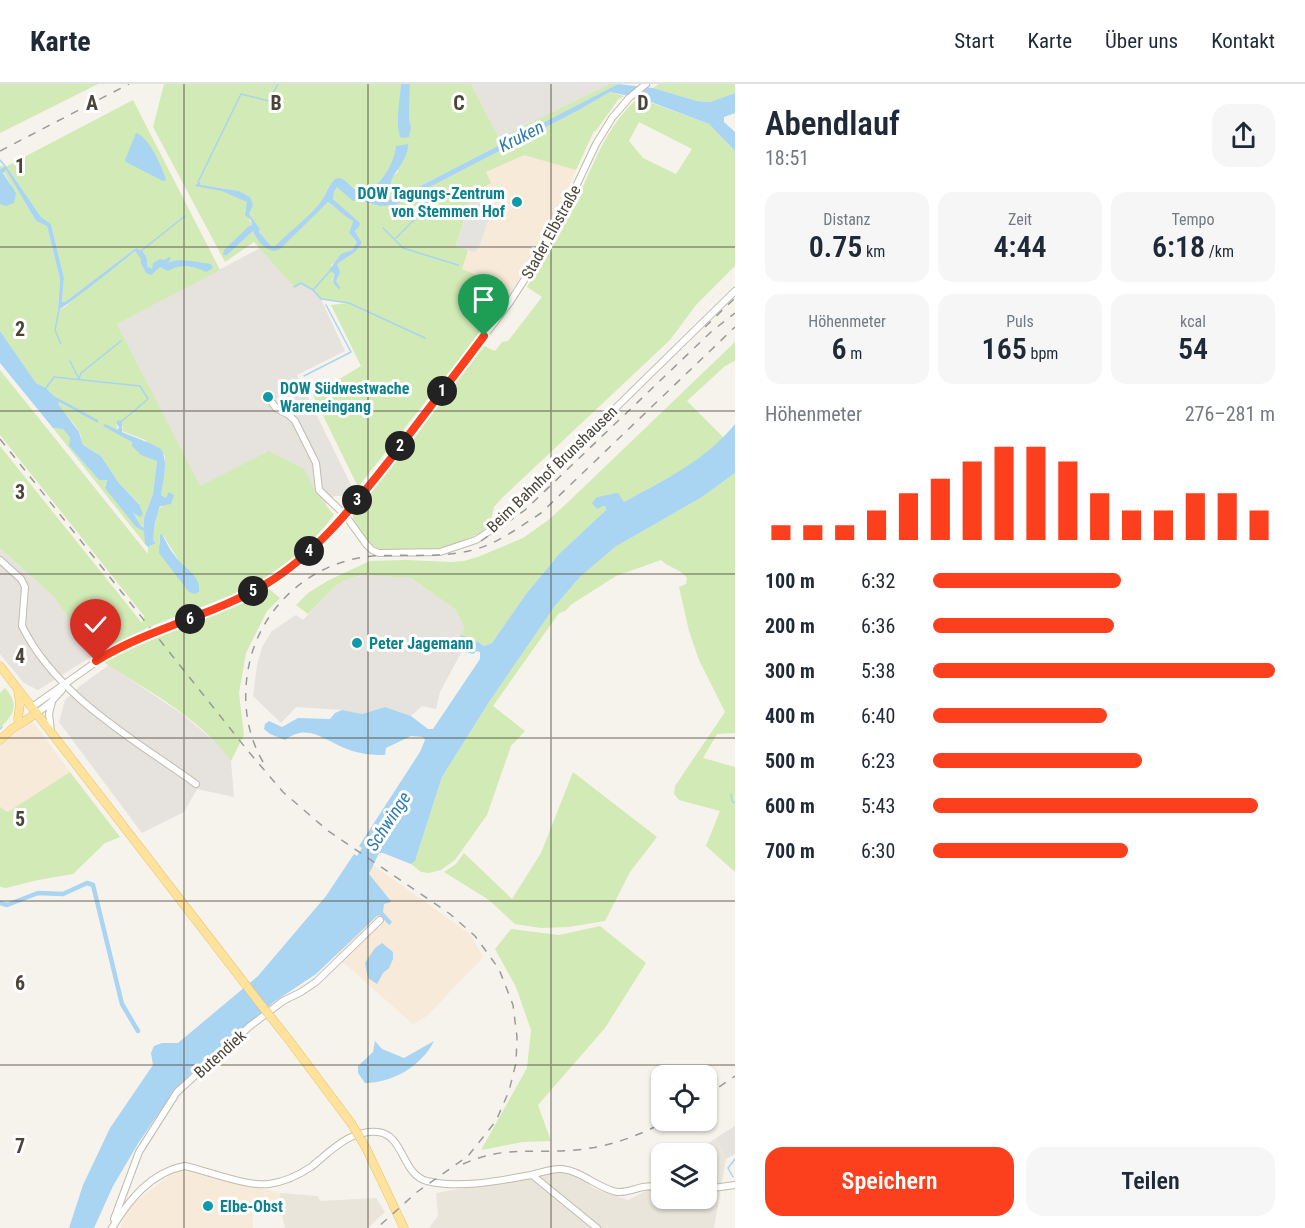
<!DOCTYPE html>
<html lang="de">
<head>
<meta charset="utf-8">
<style>
  body { margin:0; font-family:"Roboto Condensed",sans-serif; background:#f6f6f7; color:#1f2937; height:100vh; display:flex; flex-direction:column; font-size:22px; white-space:nowrap }
  * { box-sizing:border-box; margin:0 }
  p { font-size:20px; color:#747a83 }
  .icon { flex:none; width:33px; height:33px; fill:none; stroke:currentColor; stroke-width:2; stroke-linecap:round; stroke-linejoin:round }
  .map { position:relative; flex:1; overflow:hidden }
  .sheet { display:flex; flex-direction:column; background:#fff; width:570px }
  .sheet>* { flex:none }
  .fabs { position:absolute; left:651px; top:981px; display:grid; gap:12px }
  .fabs a { display:grid; place-items:center; width:66px; height:66px; border-radius:12px; background:#fff; box-shadow:0 2px 4px #0004; font-size:30px }
  .pin { position:absolute; display:grid; place-items:center; width:51px; height:51px; color:#fff; margin:-62px -26px; border-radius:50% 50% 50% 0; rotate:-45deg; box-shadow:0 0 6px #0007 }
  .pin .icon { rotate:45deg }
  .km { position:absolute; width:30px; height:30px; margin:-15px; border-radius:50%; background:#222; color:#fff; font-size:16px; line-height:30px; text-align:center }
  .round { display:grid; place-items:center; flex:none; width:63px; height:63px; border-radius:18px; background:#f6f6f7 }
  .overview { display:flex; align-items:center; justify-content:space-between; height:102px; padding:0 30px }
  h1 { font-size:33px; font-weight:600; line-height:45px }
  .metrics { display:grid; grid-template-columns:repeat(3,1fr); gap:9px; height:102px; padding:6px 30px }
  .metrics div { display:grid; align-content:center; border-radius:15px; background:#f6f6f7; text-align:center }
  .metrics b { font-size:30px; font-weight:600 }
  .metrics small { font-size:16px; font-weight:400 }
  .metrics p { font-size:16px }
  .chart { height:168px; padding:12px 30px }
  .chart p { display:flex; justify-content:space-between }
  .chart svg { width:100%; height:108px; margin-top:6px; stroke:#fc3f1d; stroke-width:6 }
  .cta { display:flex; gap:12px; margin-top:auto; padding:12px 30px }
  .cta a { flex:1; height:69px; border-radius:18px; background:#fc3f1d; color:#fff; font-size:24px; font-weight:600; line-height:69px; text-align:center }
  .cta a+a { background:#f6f6f7; color:#1f2937 }
  ul { padding:0 30px; list-style:none; font-size:20px }
  li { display:grid; grid-template-columns:96px 72px 1fr; align-items:center; height:45px }
  li i { height:15px; border-radius:8px; background:#fc3f1d }
  header { display:flex; align-items:center; gap:36px; box-sizing:border-box; height:84px; padding:0 30px; background:#fff; border-bottom:2px solid #e0e1e3 }
  header strong { font-size:28px }
  nav { display:flex; gap:33px; margin-inline-start:auto; font-size:21px }
  main { display:flex; flex:1; min-height:0 }
  .map>svg:first-child { display:block }
</style>
</head>
<body>
<header>
<strong>Karte</strong>
<nav><a>Start</a><a>Karte</a><a>Über uns</a><a>Kontakt</a></nav>
</header>
<main>
<div class="map">
<svg width="735" height="1144" viewBox="0 0 735 1144">
  <rect width="100%" height="100%" fill="#f6f3ec"/>
  <!-- residential -->
  <g fill="#eae5da">
    <polygon points="716,1054 726,1075 714,1144 429,1144 438,1132 436,1109 562,1087 581,1093 593,1104 628,1116 650,1105 657,1095 661,1093 662,1114 706,1114 706,1070 694,1069"/>
    <polygon points="280,1109 318,1112 320,1117 376,1114 385,1128 368,1144 285,1144 279,1119"/>
  </g>
  <!-- commercial -->
  <g fill="#f7ead8">
    <polygon points="524,70 576,86 550,146 503,220 488,203 484,194 462,185 456,162 473,109 486,88"/>
    <polygon points="31,638 34,639 70,688 8,728 0,723 0,661"/>
    <polygon points="373,781 470,850 483,873 427,932 413,940 335,871 355,851 377,832 380,831 383,828 383,820 390,814 369,792 369,790"/>
    <polygon points="174,1088 191,1088 280,1109 279,1119 252,1116 253,1144 121,1144 123,1134 133,1120"/>
  </g>
  <!-- industrial -->
  <g fill="#e6e2dd">
    <polygon points="471,0 609,0 499,54"/>
    <polygon points="260,164 294,203 301,199 313,206 321,215 345,267 297,291 354,407 343,412 334,412 248,498 117,240"/>
    <polygon points="0,464 54,513 94,571 38,606 24,599 0,570"/>
    <polygon points="363,491 411,494 456,526 464,543 457,561 462,567 440,608 436,625 422,622 411,632 385,623 362,630 342,626 296,623 281,639 253,612 257,581 262,563 272,547 296,531 303,536 334,503 345,496"/>
    <polygon points="109,581 182,630 221,663 231,677 234,713 197,705 184,728 142,749 59,638 65,616 80,602"/>
    <polygon points="735,1042 735,1070 726,1075 716,1054"/>
  </g>
  <!-- green -->
  <g fill="#d2eab5" fill-rule="evenodd">
    <polygon points="0,0 98,0 0,49"/>
    <path d="M164 0H401L400 33 409 37 410 0H471L499 54 609 0H618L395 115 381 116 379 114 391 102C390 95 392 92 398 88L396 74C390 82 385 94 378 101 358 119 346 92 337 95 329 98 325 111 322 117 313 130 287 151 275 162H271L259 148 260 145 249 130 250 113 239 107 201 101 199 97 196 99 233 110 247 118V123L245 127 252 141 249 142 227 171 253 147 275 167 328 118C337 124 343 132 353 137L349 149 357 158 352 166 331 181 335 190 332 196 340 203 336 197 337 180 355 168 362 159 355 147 359 143V139L333 115 334 108 337 103C357 114 373 123 395 121L577 27 610 8 624 12 618 16 595 48 594 47 576 86 524 71 486 88 491 99 473 109 456 161 468 166 462 185 484 194 488 203 503 220 358 403 313 311 361 282 331 221 348 219 321 215 313 206 301 199 294 203 254 158 225 178 153 43Z"/>
    <polygon points="659,0 735,0 735,9 710,18 697,17 653,4"/>
    <path d="M638 14 709 40 735 67V182L696 221 670 256 502 414 494 423 490 441 478 450 453 461 435 465 384 466C369 462 354 445 352 429L482 261 495 267 502 258 508 257 542 213 527 203C544 176 561 149 575 120 593 82 606 42 638 14ZM639 38 692 65 676 90 643 74 629 57Z"/>
    <path d="M133 16 220 186 117 240 200 402 269 367 304 385 317 410 334 431C320 449 304 467 286 481 245 511 198 523 152 542 132 551 113 561 94 571L54 513 0 464V362L142 539 144 532 0 351V286L148 470V463L156 459 153 456C155 441 156 427 166 414L161 411 165 386V372L156 362H150L145 356 122 347 123 343 118 336 116 339 118 346 104 341 132 358 149 374H155L157 377 153 410 144 434V444L141 442 133 429 134 428 138 433 139 419 118 398 101 372 83 361 80 349 74 340 57 320 58 318 98 338 54 312 46 304 36 299 0 247V120L11 101 3 87 6 86 36 137 47 142 60 195 58 226 65 223 91 201 135 167 142 175 141 180 146 189 160 182 213 184 167 179 160 175 154 179 152 185 147 182C148 171 145 169 136 164L65 218H62L64 194 51 140 41 133 6 82 0 85V82H7ZM160 451H163L182 482 159 460Z"/>
    <polygon points="735,258 735,277 725,282 687,317 724,354 693,380 624,418 618,410 597,413 603,422 606,423 606,426 559,470 526,510 492,559 484,562 474,555 461,551 464,543 456,526 411,494 362,491 345,496 334,503 308,530 296,521 308,509 329,496 370,477 406,476 451,478 464,477 480,472 523,454 547,437 565,421"/>
    <polygon points="53,344 63,345 71,353 69,362 99,396 107,395 105,402 145,447 145,460"/>
    <path d="M735 389V649L717 650 703 674 735 683V788L706 762 720 727 679 716 674 710 675 702 725 628 699 576 689 547 679 503 686 500 687 494C681 485 669 484 661 476L616 492 572 520 565 527 559 529 493 622 525 647 511 662 487 731 455 776 441 786 429 789 421 788 411 780 417 771 442 693 489 618 555 522 580 493 615 463 702 413Z"/>
    <path d="M269 505 280 514 267 527 246 569 239 609 244 651 231 677C200 633 146 606 102 577Z"/>
    <path d="M5 604C20 621 14 630 0 644V609Z"/>
    <polygon points="70,688 120,753 105,759 73,790 38,796 6,804 0,803 0,723 8,728"/>
    <polygon points="573,688 657,753 630,788 605,837 568,843 541,844 515,840 489,816 444,788 456,780 464,769 512,815 541,769"/>
    <polygon points="600,842 646,879 605,944 538,1021 551,1057 523,1058 481,1066 527,984 531,946 516,903 495,865 511,845 559,851"/>
  </g>
  <!-- parking -->
  <g fill="#e5e3e0">
    <polygon points="472,114 493,121 480,161 475,168 456,162"/>
    <polygon points="296,302 340,386 322,394 321,377 296,328 282,320 287,306"/>
  </g>
  <!-- water -->
  <g fill="#a9d4f2">
    <path d="M401 0H410L409 37 411 43 409 53 401 54C395 43 400 14 401 0Z"/>
    <path d="M618 0 653 4 697 17 710 18 735 9V29L724 33V38L735 48V67L709 40 643 15 610 8 577 27 395 121 380 122 359 116 353 117 337 103 334 108 333 115 360 139 359 143 355 147 362 159 355 168 337 180 340 188 336 197 340 203V206C334 200 331 199 335 190L329 186 341 170 352 166 357 158 349 149 353 137C343 132 337 124 328 118L280 165 275 167C264 166 258 157 253 147L227 171H223L224 166 249 142 252 141 251 136 245 131 247 118 222 107 195 102 199 97 201 101 239 107 250 113 253 121 249 130 260 145 259 148 271 162H275C287 150 313 130 322 116 326 111 330 96 338 94 344 93 351 104 357 106 378 112 395 78 396 62L408 60C408 79 389 91 391 102L379 114 381 116 395 115Z"/>
    <path d="M136 49C149 53 162 83 166 96L163 97 126 78 125 76Z"/>
    <path d="M6 82 41 133 51 140 64 194 62 218H65L136 164C145 168 148 172 147 182L152 185 153 179 160 175 165 176 169 173 171 174 168 179C179 173 198 179 211 180L213 184 206 188C196 182 178 180 168 187L160 183 151 191 146 189 141 180V175L135 167C124 176 65 224 58 226L60 195 47 142 36 137 6 86 3 89 16 109 14 119 6 122 0 120V85Z"/>
    <path d="M0 247 36 299 46 304 54 312 98 336V339L59 318 58 320 79 348 83 361 101 372 118 398 139 420 143 430 140 433 133 429 141 442 144 444V434L153 410 157 377 141 371 132 362V358L103 342 105 340 118 346 119 343 116 339 118 336 122 337V348C136 354 149 358 161 365 169 379 163 396 161 411L166 414 169 408 174 411 171 420 160 422 155 439 153 456 156 459 148 463 145 460 144 447 136 443 105 404 107 396H99L69 362 70 353 63 345 53 344 0 279Z"/>
    <path d="M735 340V389L702 413 615 463 580 493 555 522 489 618 442 693 415 777 411 780 383 769H379L369 790 391 817V818L384 820 383 828 392 838 389 841 380 831 377 832 316 890 274 918 197 983 174 1007 139 1058 113 1102 94 1144H69L83 1101 110 1044 153 981 151 969 154 962 162 959H178L258 892 326 812 354 770 357 772 362 764 359 762 420 668 425 656 423 653 411 652 386 664 385 671C372 671 359 670 347 665 325 657 308 638 285 656L270 650 264 645 265 640 269 637 282 643 298 634 330 635 335 629 342 626 362 630 385 623 411 632 428 645H433L480 575V568L477 567 473 570 462 567 457 561 461 551 474 555 484 562 492 559 526 510 559 470 606 426V423L603 422 597 425 592 419 597 413 618 409 624 418C664 396 705 377 735 340Z"/>
    <path d="M162 450C166 458 170 466 175 472 183 484 201 490 199 508L195 510 189 508 159 469 160 451Z"/>
    <polygon points="382,859 393,868 393,875 389,884 383,889 377,900 368,894 365,879 375,864"/>
    <path d="M375 957 382 965 404 974 434 957C422 982 392 999 365 999L358 989V982L373 968Z"/>
  </g>
  <g fill="none" stroke-linecap="round" stroke-linejoin="round">
    <!-- stream -->
    <g stroke="#a9d4f2" stroke-width="1.5">
      <polyline points="0,76 5,82"/>
      <polyline points="198,98 241,10 269,17 278,0"/>
      <polyline points="383,144 403,164 458,181"/>
      <polyline points="396,154 414,136 434,109"/>
      <polyline points="141,167 185,132"/>
      <polyline points="294,203 301,199 313,206 330,187"/>
      <polyline points="313,206 321,215 349,219 425,254"/>
      <polyline points="59,226 55,246 61,260"/>
      <polyline points="70,277 79,295 81,289 121,257"/>
      <polyline points="304,292 351,268 326,221"/>
      <polyline points="46,304 54,293 140,302 148,315 122,337"/>
      <polyline points="0,645 2,643"/>
      <polyline points="731,710 732,717 735,719"/>
      <polyline points="733,1093 728,1084 735,1075"/>
    </g>
    <!-- canal -->
    <polyline stroke="#a9d4f2" stroke-width="4.5" points="0,819 7,821 38,809 63,810 87,799 93,801 122,920 138,947"/>
    <!-- minor casing -->
    <g stroke="#c2bbae" stroke-width="8">
      <g id="minor">
        <polyline points="268,313 276,324 289,331 295,337 316,379 319,406 345,431 366,460 372,466 379,469 440,468 476,456 491,446 735,207"/>
        <path d="M0 476 21 495 25 503 22 542C56 612 135 656 196 700"/>
        <polyline points="32,623 113,566 153,548 233,517 268,499 289,485 318,460 345,431 382,386 510,218 553,151 596,60 612,34 629,14 646,0"/>
        <polyline points="37,629 50,619 62,606"/>
        <polyline points="51,647 49,630 52,618"/>
        <polyline points="532,1091 597,1144"/>
        <polyline points="706,1105 735,1101"/>
        <polyline points="114,1135 139,1068 177,1008 250,942 283,917 301,908 316,898 380,836"/>
        <path d="M112 1144C129 1116 151 1088 185 1082 207 1087 248 1103 269 1100 283 1098 299 1091 311 1083 330 1068 350 1045 378 1048 404 1051 402 1091 427 1097 459 1105 498 1097 531 1091 541 1089 551 1084 562 1085 582 1087 597 1104 617 1108 626 1109 634 1105 643 1103 649 1102 655 1102 662 1103"/>
      </g>
    </g>
    <!-- major casing -->
    <g stroke="#e6c16a" stroke-width="9">
      <g id="major">
        <polyline points="0,582 262,922"/>
        <polyline points="18,606 20,620 18,635"/>
        <polyline points="0,656 12,645 37,629"/>
        <polyline points="289,956 351,1039"/>
        <polyline points="366,1064 404,1144"/>
      </g>
    </g>
    <!-- minor -->
    <use href="#minor" stroke="#fff" stroke-width="6"/>
    <!-- major -->
    <use href="#major" stroke="#ffe39c" stroke-width="8"/>
    <!-- rail -->
    <g stroke="#9a9a9a" stroke-width="1.5" stroke-dasharray="8 8" stroke-linecap="butt">
      <polyline points="0,67 129,0"/>
      <polyline points="705,243 735,214"/>
      <polyline points="0,355 248,667 283,708 327,746 450,830 475,852 499,885 513,921 517,953 516,979 509,1007 496,1037 468,1072 417,1108 377,1144"/>
      <polyline points="481,457 525,426 712,247 735,229"/>
      <path d="M263 678C246 649 242 614 249 581 261 522 312 477 373 472 405 470 437 474 469 467 496 461 518 444 541 429L735 243"/>
      <polyline points="706,1012 735,992"/>
      <path d="M463 1080C506 1061 533 1070 576 1066 609 1063 639 1052 668 1036"/>
    </g>
    <!-- major-bridge casing -->
    <g stroke="#e6c16a" stroke-width="9" stroke-linecap="butt">
      <g id="major-bridge">
        <polyline points="262,922 289,956"/>
        <polyline points="351,1039 366,1064"/>
      </g>
    </g>
    <!-- major-bridge -->
    <use href="#major-bridge" stroke="#ffe39c" stroke-width="8"/>
  </g>
  <g fill="none" stroke-linecap="round" stroke-linejoin="round">
    <!-- route casing -->
    <g stroke="#fff" stroke-width="12">
      <path id="route" d="M96 577C149 544 212 532 266 500 319 468 358 416 396 368 425 329 455 291 484 252"/>
    </g>
    <!-- route -->
    <use href="#route" stroke="#fc3f1d" stroke-width="8"/>
  </g>
  <!-- grid -->
  <path fill="none" stroke="#4b4439" stroke-width="1.5" stroke-opacity="0.55" d="M184 0V1144M368 0V1144M551 0V1144M0 163H735M0 327H735M0 490H735M0 654H735M0 817H735M0 981H735"/>
  <!-- markers -->
  <g fill="#0f9aa8" stroke="#fff" stroke-width="2">
    <circle cx="517" cy="118" r="6"/>
    <circle cx="268" cy="313" r="6"/>
    <circle cx="357" cy="559" r="6"/>
    <circle cx="208" cy="1122" r="6"/>
  </g>
  <g text-anchor="middle" dominant-baseline="central" stroke-width="6" stroke-linejoin="round" paint-order="stroke">
    <!-- culture labels -->
    <g font-size="16" font-weight="bold" fill="#0d838f" stroke="#fff" text-anchor="start">
      <text x="505" y="109" text-anchor="end">DOW Tagungs-Zentrum<tspan x="505" dy="18">von Stemmen Hof</tspan></text>
      <text x="280" y="304">DOW Südwestwache<tspan x="280" dy="18">Wareneingang</tspan></text>
      <text x="369" y="559">Peter Jagemann</text>
      <text x="220" y="1122">Elbe-Obst</text>
    </g>
    <!-- street labels -->
    <g font-size="16" fill="#4b4439" stroke="#fff">
      <text transform="translate(551 148) rotate(-61)">Stader Elbstraße</text>
      <text transform="translate(552 385) rotate(-44)">Beim Bahnhof Brunshausen</text>
      <text transform="translate(220 970) rotate(-42)">Butendiek</text>
    </g>
    <!-- water labels -->
    <g font-size="18" font-style="italic" fill="#2e7ab2" stroke="#fff">
      <text transform="translate(521 52) rotate(-27)">Kruken</text>
      <text transform="translate(388 737) rotate(-57)">Schwinge</text>
    </g>
  </g>
  <g font-size="20" text-anchor="middle" font-weight="bold" fill="#4b4439" stroke="#fff" stroke-width="6" stroke-linejoin="round" paint-order="stroke">
    <text x="92" y="26">A</text>
    <text x="276" y="26">B</text>
    <text x="459" y="26">C</text>
    <text x="643" y="26">D</text>
    <text x="20" y="89">1</text>
    <text x="20" y="252">2</text>
    <text x="20" y="415">3</text>
    <text x="20" y="579">4</text>
    <text x="20" y="742">5</text>
    <text x="20" y="906">6</text>
    <text x="20" y="1069">7</text>
  </g>
</svg>
<div class="fabs">
<a><svg class="icon" aria-label="locate" viewBox="0 0 24 24"><circle cx="12" cy="12" r="6"/><path d="M12 2v4M12 18v4M2 12h4M18 12h4"/></svg></a>
<a><svg class="icon" aria-label="layers" viewBox="0 0 24 24"><path d="M12 4l9 5-9 5-9-5zM3 14l9 5 9-5"/></svg></a>
</div>
<div class="pin" style="left:484px;top:252px;background:#1e9e55"><svg class="icon" aria-label="arrive" viewBox="0 0 24 24"><path d="M6 21V4h12l-3 4 3 4H6"/></svg></div>
<div class="pin" style="left:96px;top:577px;background:#d93025"><svg class="icon" aria-label="check" viewBox="0 0 24 24"><path d="M5 12l5 5 9-10"/></svg></div>
<b class="km" style="left:442px;top:307px">1</b>
<b class="km" style="left:400px;top:362px">2</b>
<b class="km" style="left:357px;top:416px">3</b>
<b class="km" style="left:309px;top:467px">4</b>
<b class="km" style="left:253px;top:507px">5</b>
<b class="km" style="left:190px;top:535px">6</b>
</div>
<section class="sheet">
<div class="overview"><div><h1>Abendlauf</h1><p>18:51</p></div><a class="round"><svg class="icon" aria-label="share" viewBox="0 0 24 24"><path d="M12 15V3M7 8l5-5 5 5M5 13v7h14v-7"/></svg></a></div>
<div class="metrics">
<div><p>Distanz</p><b>0.75<small> km</small></b></div>
<div><p>Zeit</p><b>4:44</b></div>
<div><p>Tempo</p><b>6:18<small> /km</small></b></div>
</div>
<div class="metrics">
<div><p>Höhenmeter</p><b>6<small> m</small></b></div>
<div><p>Puls</p><b>165<small> bpm</small></b></div>
<div><p>kcal</p><b>54</b></div>
</div>
<div class="chart"><p><span>Höhenmeter</span>276–281 m</p>
<svg viewBox="0 0 160 44" preserveAspectRatio="none"><path d="M5 44V38M15 44V38M25 44V38M35 44V32M45 44V25M55 44V19M65 44V12M75 44V6M85 44V6M95 44V12M105 44V25M115 44V32M125 44V32M135 44V25M145 44V25M155 44V32"/></svg>
</div>
<ul>
<li><b>100 m</b>6:32<i style="width:55%"></i></li>
<li><b>200 m</b>6:36<i style="width:53%"></i></li>
<li><b>300 m</b>5:38<i style="width:100%"></i></li>
<li><b>400 m</b>6:40<i style="width:51%"></i></li>
<li><b>500 m</b>6:23<i style="width:61%"></i></li>
<li><b>600 m</b>5:43<i style="width:95%"></i></li>
<li><b>700 m</b>6:30<i style="width:57%"></i></li>
</ul>
<div class="cta"><a>Speichern</a><a>Teilen</a></div>
</section>
</main>
</body>
</html>
